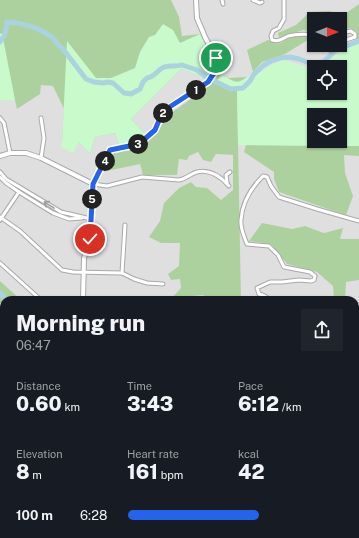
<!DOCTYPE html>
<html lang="en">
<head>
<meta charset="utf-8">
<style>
  body { margin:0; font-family:"Public Sans",sans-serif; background:#20242c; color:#f1f3f6; height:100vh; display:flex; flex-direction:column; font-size:15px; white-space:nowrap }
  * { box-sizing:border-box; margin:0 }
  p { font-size:13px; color:#9ea1a6 }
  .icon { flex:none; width:22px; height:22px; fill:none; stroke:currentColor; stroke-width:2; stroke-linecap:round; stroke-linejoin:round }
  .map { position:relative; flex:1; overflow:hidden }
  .drawer { position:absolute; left:0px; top:296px; width:359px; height:242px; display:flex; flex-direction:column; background:#171b24; border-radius:12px 12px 0 0; box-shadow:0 1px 3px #0004 }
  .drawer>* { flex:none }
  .needle { width:26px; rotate:90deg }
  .controls { position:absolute; left:307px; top:12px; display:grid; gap:8px }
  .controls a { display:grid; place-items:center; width:40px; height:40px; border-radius:0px; background:#171b24; box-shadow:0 1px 3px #0004; font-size:20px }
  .pin { position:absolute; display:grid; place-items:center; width:34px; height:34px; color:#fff; margin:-17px; border:2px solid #fff; border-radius:50%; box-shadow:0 1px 4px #0007 }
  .km { position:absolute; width:20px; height:20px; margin:-10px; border-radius:50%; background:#222; color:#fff; font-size:11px; line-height:20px; text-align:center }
  .round { display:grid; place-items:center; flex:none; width:42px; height:42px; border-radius:0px; background:#20242c }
  .head { display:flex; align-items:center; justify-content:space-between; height:68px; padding:0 16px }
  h1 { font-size:22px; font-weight:800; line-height:30px }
  .metrics { display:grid; grid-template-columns:repeat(3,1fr); gap:6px; height:68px; padding:4px 16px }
  .metrics div { display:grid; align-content:center }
  .metrics b { font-size:20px; font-weight:800 }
  .metrics small { font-size:11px; font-weight:400 }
  .metrics p { font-size:11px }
  ul { padding:0 16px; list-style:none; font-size:13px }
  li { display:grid; grid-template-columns:64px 48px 1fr; align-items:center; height:30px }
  li i { height:10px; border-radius:5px; background:#2563eb }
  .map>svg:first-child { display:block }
</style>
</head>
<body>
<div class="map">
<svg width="359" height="538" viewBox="0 0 359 538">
  <rect width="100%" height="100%" fill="#f2efe9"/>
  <!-- residential -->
  <path fill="#e0dfdf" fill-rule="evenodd" d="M0 0H359V41L317 67H314V69L283 60 238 145 359 146V476H355V300H185L187 298 176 300H5L0 296ZM314 19H340V45H314Z"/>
  <!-- grass -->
  <polygon fill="#cdebb0" points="127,534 216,534 217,537 214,538 133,538"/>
  <!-- forest -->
  <g fill="#add19e">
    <path d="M0 0H171L179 17 182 36 200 34C205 44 213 55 211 67L217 71 229 78 248 77 237 88 241 300H207L203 295 191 296 185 300H170L181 288 180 279 171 280 168 274 179 266 180 243H161L149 237 160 221 164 203 179 188 191 182 196 187 207 188 221 200 233 190V155L216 154 211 162 203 160 198 152 189 156 187 160 179 159 177 175H143L140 164 102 172 114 152 137 147 158 130 170 114 209 86 211 82 204 79 198 75 181 69 131 119 145 134 135 140 119 145 115 133 95 137 90 154 79 142 75 148 62 143 64 109 53 86 41 85 40 94 17 109 15 100H0Z"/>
    <polygon points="359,4 359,41 357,42 357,32 350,28 340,30 340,19 314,19 314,32 303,30 279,38 278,33 296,25 310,12 330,11 342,16"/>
    <path d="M304 35 311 38 285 54 262 62 253 72 247 50 268 40C281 47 279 42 290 38 295 37 300 36 304 35Z"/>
    <polygon points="246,145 359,146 359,156 344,155 345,173 353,196 346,215 325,208 279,192 274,179 274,172 244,152"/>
    <polygon points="262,223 292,229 305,226 324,233 343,228 340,239 359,239 359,280 346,282 345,300 334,300 333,286 317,272 287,264 271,244 249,241"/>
    <polygon points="0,281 21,300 4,300 4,306 0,303"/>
    <polygon points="355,371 359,371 359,538 293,538 296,534 355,534"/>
    <polygon points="216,534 261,534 256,538 214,538 217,537"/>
  </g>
  <!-- park -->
  <g fill="#c8facc" fill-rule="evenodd">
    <path d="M163 24 173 30 180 43 200 34C206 45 215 59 210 71 209 74 206 77 204 79L198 75 181 69 131 119 145 134 135 140 119 145 115 133 95 137 90 154 79 142 73 153 61 147 62 143 67 41 96 78H111L135 68 140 52 149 37 155 35Z"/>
    <polygon points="2,33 15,100 0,100 0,34"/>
    <path d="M359 41V146L238 145 237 88 225 89 216 82 222 74C237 85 239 84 253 72L254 77 269 66 283 60 314 69V93H340V67H317ZM314 115H340V141H314Z"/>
    <polygon points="0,336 4,337 4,534 114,534 120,538 0,538"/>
  </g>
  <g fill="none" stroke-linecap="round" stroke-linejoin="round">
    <!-- stream -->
    <g stroke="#aad3df" stroke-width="1">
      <polyline points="180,300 181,299 185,300"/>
      <polyline points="355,328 359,329"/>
      <polyline points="101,534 106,538"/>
    </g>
    <!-- river -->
    <g stroke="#aad3df" stroke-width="5">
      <path d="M0 42 5 34 7 22C23 23 38 27 52 37 56 41 58 46 63 49L86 79 94 82 104 83 107 82 113 83 124 93 131 94 140 89 143 82 147 78C155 77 157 70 164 67 170 65 176 67 182 65L197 70 206 77 231 89 243 88 250 81 254 74 264 65 271 61 280 58 290 57 299 59 315 65 321 64 336 50 359 41"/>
      <polyline points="0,293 6,300"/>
    </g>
    <!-- minor casing -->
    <g stroke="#a9a9a9" stroke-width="5">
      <g id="minor">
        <polyline points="222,0 223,4"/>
        <polyline points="253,0 260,3 262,2"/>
        <path d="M284 0V19L279 28 273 31 271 36 272 40C279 42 282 39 288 36 296 34 305 34 314 35"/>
        <polyline points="340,33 351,31 355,34 355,37 346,40 340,43"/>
        <polyline points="331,51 332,48 336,45"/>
        <polyline points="0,118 4,123 10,153"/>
        <polyline points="41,118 44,138 41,158"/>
        <polyline points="0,172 6,179 61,212 91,219"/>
        <polyline points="0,177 6,183 19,192 53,213 69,219 82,218"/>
        <polyline points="227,183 226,175 230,172"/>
        <path d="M93 184 107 186 142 177 179 180C186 179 190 174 197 172 210 169 221 177 229 186"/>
        <polyline points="0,217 20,231 62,270 73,272 122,273 134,279 147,283 163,284"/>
        <polyline points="0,220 19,192"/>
        <polyline points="0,263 41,300"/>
        <polyline points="122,273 125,225"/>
        <path d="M270 300C267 297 263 295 259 294L257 288 270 282H282L299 280 311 281 314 280 315 276 310 272 284 267 278 255 269 246 247 244C244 236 240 228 241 220 242 203 252 187 263 176L267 177 271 186 279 197 317 209 359 221"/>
        <polyline points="355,306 359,305"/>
      </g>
    </g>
    <!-- tertiary casing -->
    <g stroke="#a9a9a9" stroke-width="6">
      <g id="tertiary">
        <polyline points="0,156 10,153 26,153 41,158 93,184"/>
        <polyline points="83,300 84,258 90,239 93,184 110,150 139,144 155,130 159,118 168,107 204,86 210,80 214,73 216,66 216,58 205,37 197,18 196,0"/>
        <polyline points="0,332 4,334"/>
        <polyline points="355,341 359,340"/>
        <polyline points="119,534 124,538"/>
      </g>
    </g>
    <!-- minor -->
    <use href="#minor" stroke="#fff" stroke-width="3"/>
    <!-- tertiary -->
    <use href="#tertiary" stroke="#fff" stroke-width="4"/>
  </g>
  <!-- one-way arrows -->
  <defs><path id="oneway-shaft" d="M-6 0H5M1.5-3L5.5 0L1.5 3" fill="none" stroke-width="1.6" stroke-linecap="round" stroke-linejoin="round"/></defs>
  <use stroke="#9c9c9c" href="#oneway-shaft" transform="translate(49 205) rotate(-148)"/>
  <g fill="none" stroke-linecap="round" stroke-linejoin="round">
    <!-- route casing -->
    <g stroke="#fff" stroke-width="8">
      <polyline id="route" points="90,239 93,184 110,150 139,144 155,130 160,118 168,108 208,82 214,73 216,66 216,58"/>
    </g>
    <!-- route -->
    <use href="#route" stroke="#2563eb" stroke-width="5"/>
  </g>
</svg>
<div class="controls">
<a><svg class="needle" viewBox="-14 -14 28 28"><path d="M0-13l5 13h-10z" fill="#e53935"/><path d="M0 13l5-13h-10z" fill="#9ea1a6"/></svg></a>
<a><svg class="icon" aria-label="locate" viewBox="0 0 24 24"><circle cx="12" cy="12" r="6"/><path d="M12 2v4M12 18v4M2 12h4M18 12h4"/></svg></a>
<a><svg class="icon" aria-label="layers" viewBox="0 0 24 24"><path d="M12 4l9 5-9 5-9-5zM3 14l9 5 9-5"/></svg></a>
</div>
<div class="pin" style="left:216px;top:58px;background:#1e9e55"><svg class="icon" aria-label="arrive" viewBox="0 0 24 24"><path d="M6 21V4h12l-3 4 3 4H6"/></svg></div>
<div class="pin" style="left:90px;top:239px;background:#d93025"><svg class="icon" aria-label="check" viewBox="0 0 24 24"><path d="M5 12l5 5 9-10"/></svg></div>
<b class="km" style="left:196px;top:90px">1</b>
<b class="km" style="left:163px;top:113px">2</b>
<b class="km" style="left:138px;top:144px">3</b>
<b class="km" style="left:105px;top:161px">4</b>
<b class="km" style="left:92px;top:199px">5</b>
<section class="drawer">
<div class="head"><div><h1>Morning run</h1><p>06:47</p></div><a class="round"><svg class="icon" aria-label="share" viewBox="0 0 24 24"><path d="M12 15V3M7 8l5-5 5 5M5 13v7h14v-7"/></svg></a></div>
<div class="metrics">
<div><p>Distance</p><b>0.60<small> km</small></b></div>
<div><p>Time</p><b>3:43</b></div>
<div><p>Pace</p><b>6:12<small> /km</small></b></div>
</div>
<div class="metrics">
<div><p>Elevation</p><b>8<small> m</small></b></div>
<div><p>Heart rate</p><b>161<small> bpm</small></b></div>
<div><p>kcal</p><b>42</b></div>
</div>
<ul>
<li><b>100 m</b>6:28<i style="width:61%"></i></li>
</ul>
</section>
</div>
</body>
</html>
